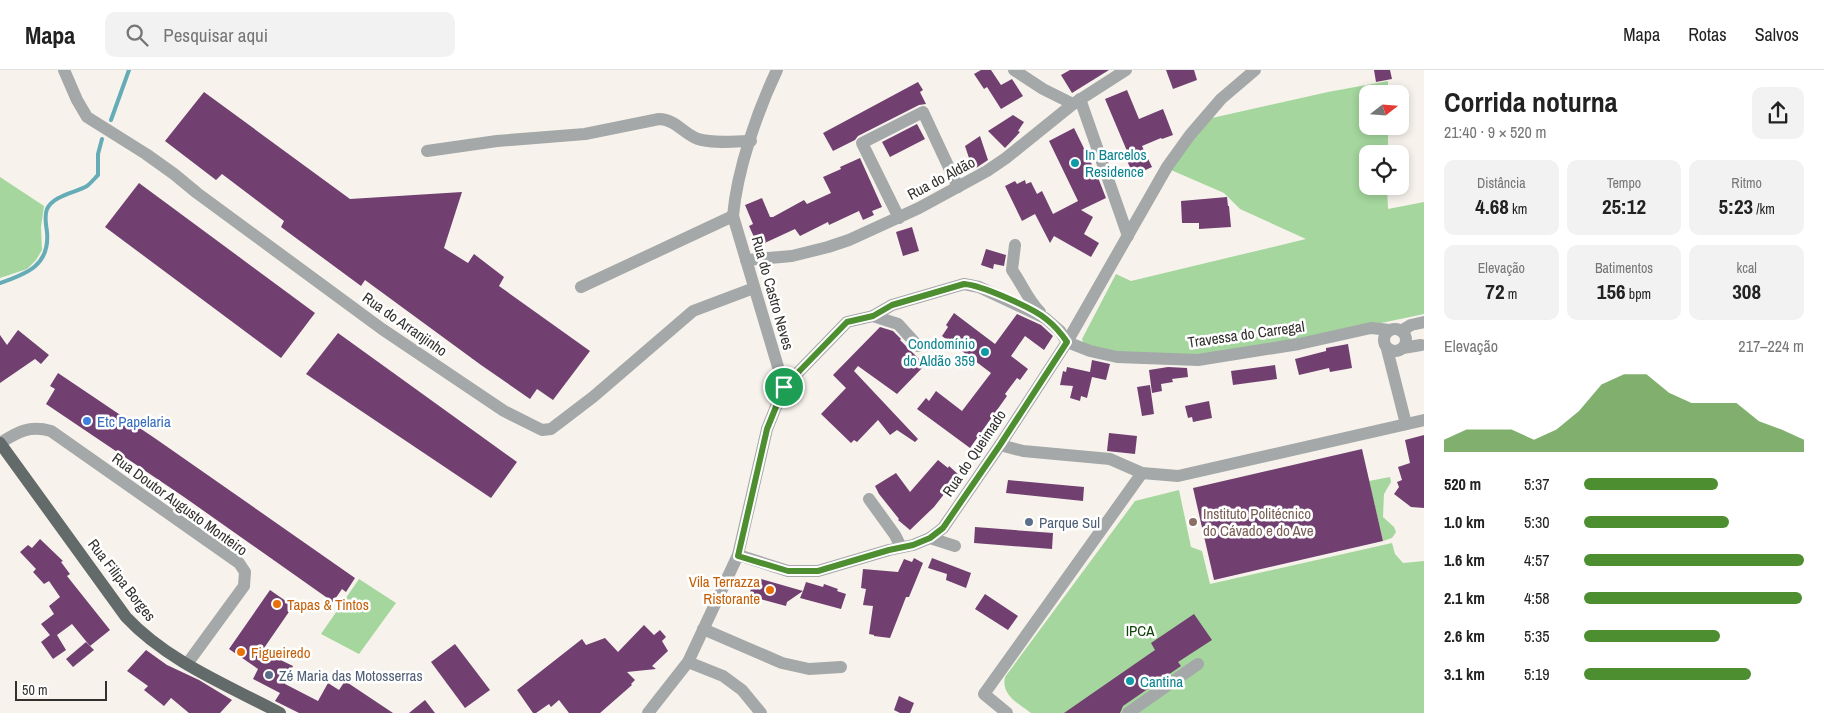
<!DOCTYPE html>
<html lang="pt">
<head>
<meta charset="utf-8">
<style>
  body { margin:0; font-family:"Archivo Narrow",sans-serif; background:#f2f2f2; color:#222; height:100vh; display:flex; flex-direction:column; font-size:19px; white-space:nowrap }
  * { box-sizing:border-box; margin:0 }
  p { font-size:16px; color:#767676 }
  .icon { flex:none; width:28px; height:28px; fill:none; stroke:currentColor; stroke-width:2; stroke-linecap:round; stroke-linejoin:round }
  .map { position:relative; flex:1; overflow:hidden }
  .sheet { display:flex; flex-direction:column; background:#fff; width:400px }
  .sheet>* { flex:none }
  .needle { width:32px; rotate:73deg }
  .tools { position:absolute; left:1359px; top:15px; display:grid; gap:10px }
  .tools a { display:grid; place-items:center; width:50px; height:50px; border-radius:10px; background:#fff; box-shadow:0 2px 8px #0003; font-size:25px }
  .scale { position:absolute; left:15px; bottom:12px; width:92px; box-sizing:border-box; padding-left:5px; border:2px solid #33312e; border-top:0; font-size:14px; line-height:18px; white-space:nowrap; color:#33312e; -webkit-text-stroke:4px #fff; paint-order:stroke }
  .pin { position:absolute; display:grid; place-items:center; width:42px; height:42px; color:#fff; margin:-21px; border:2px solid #fff; border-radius:50%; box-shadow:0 1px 5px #0007 }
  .round { display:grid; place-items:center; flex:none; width:52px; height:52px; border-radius:10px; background:#f2f2f2 }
  .overview { display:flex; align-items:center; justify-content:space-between; height:85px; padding:0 20px }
  h1 { font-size:28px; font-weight:700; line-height:38px }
  .figures { display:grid; grid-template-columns:repeat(3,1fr); gap:8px; height:85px; padding:5px 20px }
  .figures div { display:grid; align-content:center; border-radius:10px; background:#f2f2f2; text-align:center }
  .figures b { font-size:21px; font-weight:700 }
  .figures small { font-size:14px; font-weight:400 }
  .figures p { font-size:14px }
  .chart { height:140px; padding:10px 20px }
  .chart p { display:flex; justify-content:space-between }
  .chart svg { width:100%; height:90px; margin-top:5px; fill:#4d8e30; opacity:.7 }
  ul { padding:0 20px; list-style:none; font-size:16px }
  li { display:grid; grid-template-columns:80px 60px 1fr; align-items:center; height:38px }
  li i { height:12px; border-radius:6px; background:#4d8e30 }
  header { display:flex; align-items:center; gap:30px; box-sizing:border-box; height:70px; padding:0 25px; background:#fff; border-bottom:1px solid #e0e0e0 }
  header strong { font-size:24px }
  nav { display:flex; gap:28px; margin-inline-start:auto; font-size:18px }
  .search { width:350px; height:45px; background:#f2f2f2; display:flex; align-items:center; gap:12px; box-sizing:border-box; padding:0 18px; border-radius:10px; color:#767676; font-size:19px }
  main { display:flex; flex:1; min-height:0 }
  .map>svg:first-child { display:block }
</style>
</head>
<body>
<header>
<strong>Mapa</strong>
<div class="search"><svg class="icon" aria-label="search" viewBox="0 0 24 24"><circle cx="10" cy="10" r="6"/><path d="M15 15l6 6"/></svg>Pesquisar aqui</div>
<nav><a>Mapa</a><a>Rotas</a><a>Salvos</a></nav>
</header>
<main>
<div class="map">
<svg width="1424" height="643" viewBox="0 0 1424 643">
  <rect width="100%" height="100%" fill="#f7f3ec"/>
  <!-- green -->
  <g fill="#a4d69d">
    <polygon points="1388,11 1388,24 1368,24 1368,56 1388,56 1388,84 1368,84 1368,116 1387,116 1388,139 1424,132 1424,244 1296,271 1201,286 1122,284 1084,275 1082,269 1116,204 1131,211 1306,169 1240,139 1224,123 1171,100 1188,74 1212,48 1328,22"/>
    <polygon points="0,107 44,136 41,157 42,180 36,190 27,199 0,208"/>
    <polygon points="1390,407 1391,412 1384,424 1383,447 1394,457 1396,462 1392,468 1383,471 1369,411"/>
    <path d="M1179 420 1191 477 1202 481 1210 514 1392 473 1395 484 1403 493 1424 491V643H1031C1018 633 1001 625 1005 607L1135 431Z"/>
    <polygon points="359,509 396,533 359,584 321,564"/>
  </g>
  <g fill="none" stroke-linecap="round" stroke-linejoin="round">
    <!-- stream -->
    <g stroke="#65acb7" stroke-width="4">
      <polyline points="111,50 129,0"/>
      <path d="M0 213C27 204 50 195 47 162 46 154 44 146 47 139 54 125 75 123 87 116 91 113 95 108 98 105V84L102 69"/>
    </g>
  </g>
  <!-- building -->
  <g fill="#714071">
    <polygon points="981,0 991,0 1001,15 1012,9 1023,26 1001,39 987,17 984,19 974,4"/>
    <polygon points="1070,0 1109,0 1072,23 1061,5"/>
    <polygon points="1166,0 1194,0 1197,10 1173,19"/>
    <polygon points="1374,0 1390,0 1392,9 1376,12"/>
    <polygon points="918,12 923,20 920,22 926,34 919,35 858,66 855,70 833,81 823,63"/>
    <polygon points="1127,20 1139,49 1163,39 1173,65 1162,69 1161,68 1142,76 1152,97 1137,104 1133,104 1123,82 1127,81 1105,29"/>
    <polygon points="204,22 350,129 462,122 444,178 468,193 474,184 504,207 499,216 590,281 553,330 537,319 530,329 481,295 365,210 361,216 281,157 284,151 222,104 216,110 165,71"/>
    <polygon points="1013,45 1024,52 1018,61 1020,62 1005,78 988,61"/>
    <polygon points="917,54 925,69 890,87 882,72"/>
    <polygon points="1074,58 1097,105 1106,128 1081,140 1093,147 1084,164 1099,173 1091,187 1054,166 1050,173 1035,144 1022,151 1005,116 1015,111 1017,114 1025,110 1026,114 1031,112 1037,124 1042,121 1053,144 1078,131 1049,71"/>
    <polygon points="980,66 988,90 973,100 965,76"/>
    <polygon points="860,88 882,137 872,141 874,145 863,150 859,141 829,155 828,152 800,166 795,159 758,176 749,156 753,154 745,135 762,128 770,147 773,147 804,130 807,134 831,123 823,107 841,99 840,97"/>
    <polygon points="139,113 315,243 281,288 105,157"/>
    <polygon points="1227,127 1228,136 1229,136 1231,157 1199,159 1199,153 1182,153 1181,131"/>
    <polygon points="912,157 919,181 903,186 896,162"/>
    <polygon points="986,179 1006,185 1004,196 994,194 993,199 981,195"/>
    <polygon points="954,243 995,274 1017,244 1041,255 1053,266 1044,280 1025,266 1011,286 1028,299 1020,310 1017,308 1005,324 1007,326 970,378 917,339 926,328 929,331 936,321 962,341 991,303 942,266 948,257 946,255"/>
    <polygon points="880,257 893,261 901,269 900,270 925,295 897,324 858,296 854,301 918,369 915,372 897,360 890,365 878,350 857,372 854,370 851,373 821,344 846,318 833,305"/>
    <polygon points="18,260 49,285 41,294 35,289 0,313 0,265 7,275"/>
    <polygon points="338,263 517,392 491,428 306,304"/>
    <polygon points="1348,274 1352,298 1330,302 1329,298 1299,305 1295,289 1326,281 1326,278"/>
    <polygon points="1092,290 1110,294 1106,310 1092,307 1087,328 1081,326 1080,331 1070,328 1073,316 1060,315 1063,301 1066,302 1067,297 1090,302"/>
    <polygon points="1275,295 1277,309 1233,315 1231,301"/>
    <polygon points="1168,297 1187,298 1188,307 1172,309 1173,312 1161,314 1162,321 1152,323 1149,300"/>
    <polygon points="58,303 156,369 355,508 346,522 342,519 333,532 184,427 46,334 55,319 50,316"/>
    <polygon points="1150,315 1154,344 1142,346 1137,317"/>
    <polygon points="1209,331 1212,348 1193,352 1192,347 1188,348 1185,336"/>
    <polygon points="1109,363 1137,366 1135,384 1107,381"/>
    <polygon points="1424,365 1424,438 1411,437 1394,424 1399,417 1397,412 1402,410 1398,397 1410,393 1405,370"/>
    <polygon points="1362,379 1383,471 1214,510 1193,418"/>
    <polygon points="938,390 948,398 949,396 959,405 934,437 910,460 898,450 899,449 879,424 875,416 896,403 910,422"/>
    <polygon points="1008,410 1084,417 1083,431 1006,423"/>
    <polygon points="975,457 1053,463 1052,479 974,473"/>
    <polygon points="40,469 63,491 61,492 70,504 67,506 110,560 90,576 72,554 57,565 66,580 53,589 41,572 50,565 41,554 54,544 49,536 60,527 49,511 44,514 33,502 36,499 20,482 28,475 32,478"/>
    <polygon points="914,488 923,493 909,527 906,527 890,568 874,566 874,565 869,564 873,536 863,535 866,519 861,518 863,499 898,502 904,489 912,492"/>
    <polygon points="932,488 971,503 966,518 946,510 947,504 928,498"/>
    <polygon points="754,507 803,521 806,512 823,517 824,514 838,519 837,521 846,524 841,539 800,528 803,521 787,532 786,536 749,526"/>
    <polygon points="270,520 293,536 262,581 293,596 285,614 318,631 328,613 339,620 345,611 393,643 299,643 275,631 280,623 253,609 258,599 229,579"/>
    <polygon points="985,524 1018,546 1008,560 975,539"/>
    <polygon points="1194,544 1212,570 1178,592 1181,596 1123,636 1120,643 1064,643 1155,580 1151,573"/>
    <polygon points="644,555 654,565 660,560 666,567 662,571 668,581 652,596 656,599 627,602 635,610 631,614 632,615 600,643 569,643 559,630 551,637 549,634 536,643 533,643 517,620 582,569 586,575 605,568 618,582"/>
    <polygon points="86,572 94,580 73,597 66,589"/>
    <polygon points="455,574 490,620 465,638 431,592"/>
    <polygon points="146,580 167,595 199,610 232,630 220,643 189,643 171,628 164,636 144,620 148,616 127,601"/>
    <polygon points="899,626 914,633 910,643 900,643 894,640"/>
    <polygon points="425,630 435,643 409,643"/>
  </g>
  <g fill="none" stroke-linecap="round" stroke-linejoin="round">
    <!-- minor -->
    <g stroke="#a4a8a8" stroke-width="12">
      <polyline points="64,0 77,30 87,47 146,84 174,104 197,123 382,259 504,341 542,360 551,359 593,327 693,241 754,218"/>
      <polyline points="1014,0 1043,19 1073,34"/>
      <polyline points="1080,29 1128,166"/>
      <path d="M427 81 497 71 585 64 659 49C675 49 684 64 698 69 714 74 734 71 751 71"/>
      <polyline points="899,148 862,73 923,42 958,117"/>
      <path d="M1015 175 1012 200C1022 214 1028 230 1040 242"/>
      <polyline points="746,190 792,186 828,177 849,170 919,138 987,101 1006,88 1073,34 1126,0"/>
      <polyline points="581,217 733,146"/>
      <polyline points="873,246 898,254 918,276"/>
      <circle cx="1395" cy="270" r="11"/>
      <polyline points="1401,261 1411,255 1424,252"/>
      <polyline points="1067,272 1090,281 1117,287 1198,290 1299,274 1371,258 1390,260"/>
      <polyline points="1403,278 1421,275"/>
      <polyline points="1387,279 1406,354"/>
      <polyline points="784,317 847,252 873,246 892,235 964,214 979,217 1045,248 1060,261 1067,272"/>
      <path d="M0 373C18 362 29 355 51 361L239 493 245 502 244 516 187 594"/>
      <polyline points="1000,375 1023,381 1110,389 1142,403 1178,406 1424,350"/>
      <polyline points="869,429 895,465 901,477"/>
      <polyline points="930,468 955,476"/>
      <polyline points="738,485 788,501 818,501 889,480 913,475 930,468 943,458 1000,375 1067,272 1167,97 1190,65 1221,29 1255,0"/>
      <polyline points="703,559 782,593 809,599 841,597"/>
      <polyline points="688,592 723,606 742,620 761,643"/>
      <path d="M648 643 688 592 738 485 767 359 784 317 733 146C737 100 757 42 777 0"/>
      <polyline points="1007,643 984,624 1142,403"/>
      <polyline points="1128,643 1198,594"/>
    </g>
    <!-- major -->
    <path stroke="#636a6a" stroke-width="12" d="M0 373 126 547C167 591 227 615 280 643"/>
  </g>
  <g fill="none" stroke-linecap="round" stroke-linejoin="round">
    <!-- route casing -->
    <g stroke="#fff" stroke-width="10">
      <path id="route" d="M964 214C981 215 1033 238 1046 249 1055 256 1061 263 1067 272L1000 375 943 458 930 468 913 475 889 480 818 501H788L738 486 767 359 784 317 847 252 873 246 892 235Z"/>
    </g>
    <!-- route -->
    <use href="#route" stroke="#4d8e30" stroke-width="6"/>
  </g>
  <!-- markers -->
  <g fill="#0f9aa8" stroke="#fff" stroke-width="2">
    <circle cx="1075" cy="93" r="5"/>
    <circle cx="985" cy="282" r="5"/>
    <circle cx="1130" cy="611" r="5"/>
  </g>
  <circle fill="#3f7fe0" stroke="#fff" stroke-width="2" cx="87" cy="351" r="5"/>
  <g fill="#5c6f8a" stroke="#fff" stroke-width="2">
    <circle cx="1029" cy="452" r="5"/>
    <circle cx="269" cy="605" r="5"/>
  </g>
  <circle fill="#8d6e63" stroke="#fff" stroke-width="2" cx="1193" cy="452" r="5"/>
  <g fill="#e8710a" stroke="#fff" stroke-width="2">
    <circle cx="770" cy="520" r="5"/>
    <circle cx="277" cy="534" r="5"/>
    <circle cx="241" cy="582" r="5"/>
  </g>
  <g text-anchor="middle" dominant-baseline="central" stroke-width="5" stroke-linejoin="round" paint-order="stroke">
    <!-- culture labels -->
    <g font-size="15" fill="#0d838f" stroke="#fff" text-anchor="start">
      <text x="1085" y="84">In Barcelos<tspan x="1085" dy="17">Residence</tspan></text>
      <text x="975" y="273" text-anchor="end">Condomínio<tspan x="975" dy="17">do Aldão 359</tspan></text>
      <text x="1140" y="611">Cantina</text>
    </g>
    <!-- street labels -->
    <g font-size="15" fill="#33312e" stroke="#fff">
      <text transform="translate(941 108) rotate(-28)">Rua do Aldão</text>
      <text transform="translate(773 223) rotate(74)">Rua do Castro Neves</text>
      <text transform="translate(405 254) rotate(35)">Rua do Arranjinho</text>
      <text transform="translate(1246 264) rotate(-8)">Travessa do Carregal</text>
      <text transform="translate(974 383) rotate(-56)">Rua do Queimado</text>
      <text transform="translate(180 434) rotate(36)">Rua Doutor Augusto Monteiro</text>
      <text transform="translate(122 510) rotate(52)">Rua Filipa Borges</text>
    </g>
    <!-- shop labels -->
    <g font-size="15" fill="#366cbe" stroke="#fff" text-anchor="start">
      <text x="97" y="351">Etc Papelaria</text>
    </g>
    <!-- education labels -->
    <g font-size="15" fill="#785e54" stroke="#fff" text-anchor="start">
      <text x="1203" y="443">Instituto Politécnico<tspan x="1203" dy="17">do Cávado e do Ave</tspan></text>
    </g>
    <!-- service labels -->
    <g font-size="15" fill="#4e5e75" stroke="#fff" text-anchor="start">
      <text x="1039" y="452">Parque Sul</text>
      <text x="279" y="605">Zé Maria das Motosserras</text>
    </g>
    <!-- food labels -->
    <g font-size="15" fill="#c56008" stroke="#fff" text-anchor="start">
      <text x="760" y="511" text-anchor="end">Vila Terrazza<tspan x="760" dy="17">Ristorante</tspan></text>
      <text x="287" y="534">Tapas &amp; Tintos</text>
      <text x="251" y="582">Figueiredo</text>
    </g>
    <!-- park labels -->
    <g font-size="15" fill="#10450a" stroke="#fff">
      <text x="1140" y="560">IPCA</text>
    </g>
  </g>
</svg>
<div class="tools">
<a><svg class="needle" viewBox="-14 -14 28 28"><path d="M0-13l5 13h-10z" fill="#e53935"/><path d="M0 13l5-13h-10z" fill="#767676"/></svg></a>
<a><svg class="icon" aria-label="locate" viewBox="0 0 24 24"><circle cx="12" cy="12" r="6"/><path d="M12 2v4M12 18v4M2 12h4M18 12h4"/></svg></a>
</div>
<div class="scale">50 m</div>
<div class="pin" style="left:784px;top:317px;background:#1e9e55"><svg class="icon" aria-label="arrive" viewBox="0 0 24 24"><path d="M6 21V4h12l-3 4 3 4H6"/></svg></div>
</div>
<section class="sheet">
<div class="overview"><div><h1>Corrida noturna</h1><p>21:40 · 9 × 520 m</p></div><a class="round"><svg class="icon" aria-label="share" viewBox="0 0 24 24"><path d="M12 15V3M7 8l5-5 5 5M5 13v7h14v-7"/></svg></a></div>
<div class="figures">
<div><p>Distância</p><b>4.68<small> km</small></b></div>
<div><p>Tempo</p><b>25:12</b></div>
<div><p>Ritmo</p><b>5:23<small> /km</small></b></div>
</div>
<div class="figures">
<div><p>Elevação</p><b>72<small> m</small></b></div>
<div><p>Batimentos</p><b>156<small> bpm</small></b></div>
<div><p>kcal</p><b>308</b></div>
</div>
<div class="chart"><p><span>Elevação</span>217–224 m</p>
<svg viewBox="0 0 160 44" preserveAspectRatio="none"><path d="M0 44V38L10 33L20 33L30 33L40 38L50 33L60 24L70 11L80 6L90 6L100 15L110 20L120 20L130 20L140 29L150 33L160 38V44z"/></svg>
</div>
<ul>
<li><b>520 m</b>5:37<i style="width:61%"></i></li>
<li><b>1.0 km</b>5:30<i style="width:66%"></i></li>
<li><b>1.6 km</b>4:57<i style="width:100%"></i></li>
<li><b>2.1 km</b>4:58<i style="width:99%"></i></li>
<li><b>2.6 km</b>5:35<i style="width:62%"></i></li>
<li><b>3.1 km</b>5:19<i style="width:76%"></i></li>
</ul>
</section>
</main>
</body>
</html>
